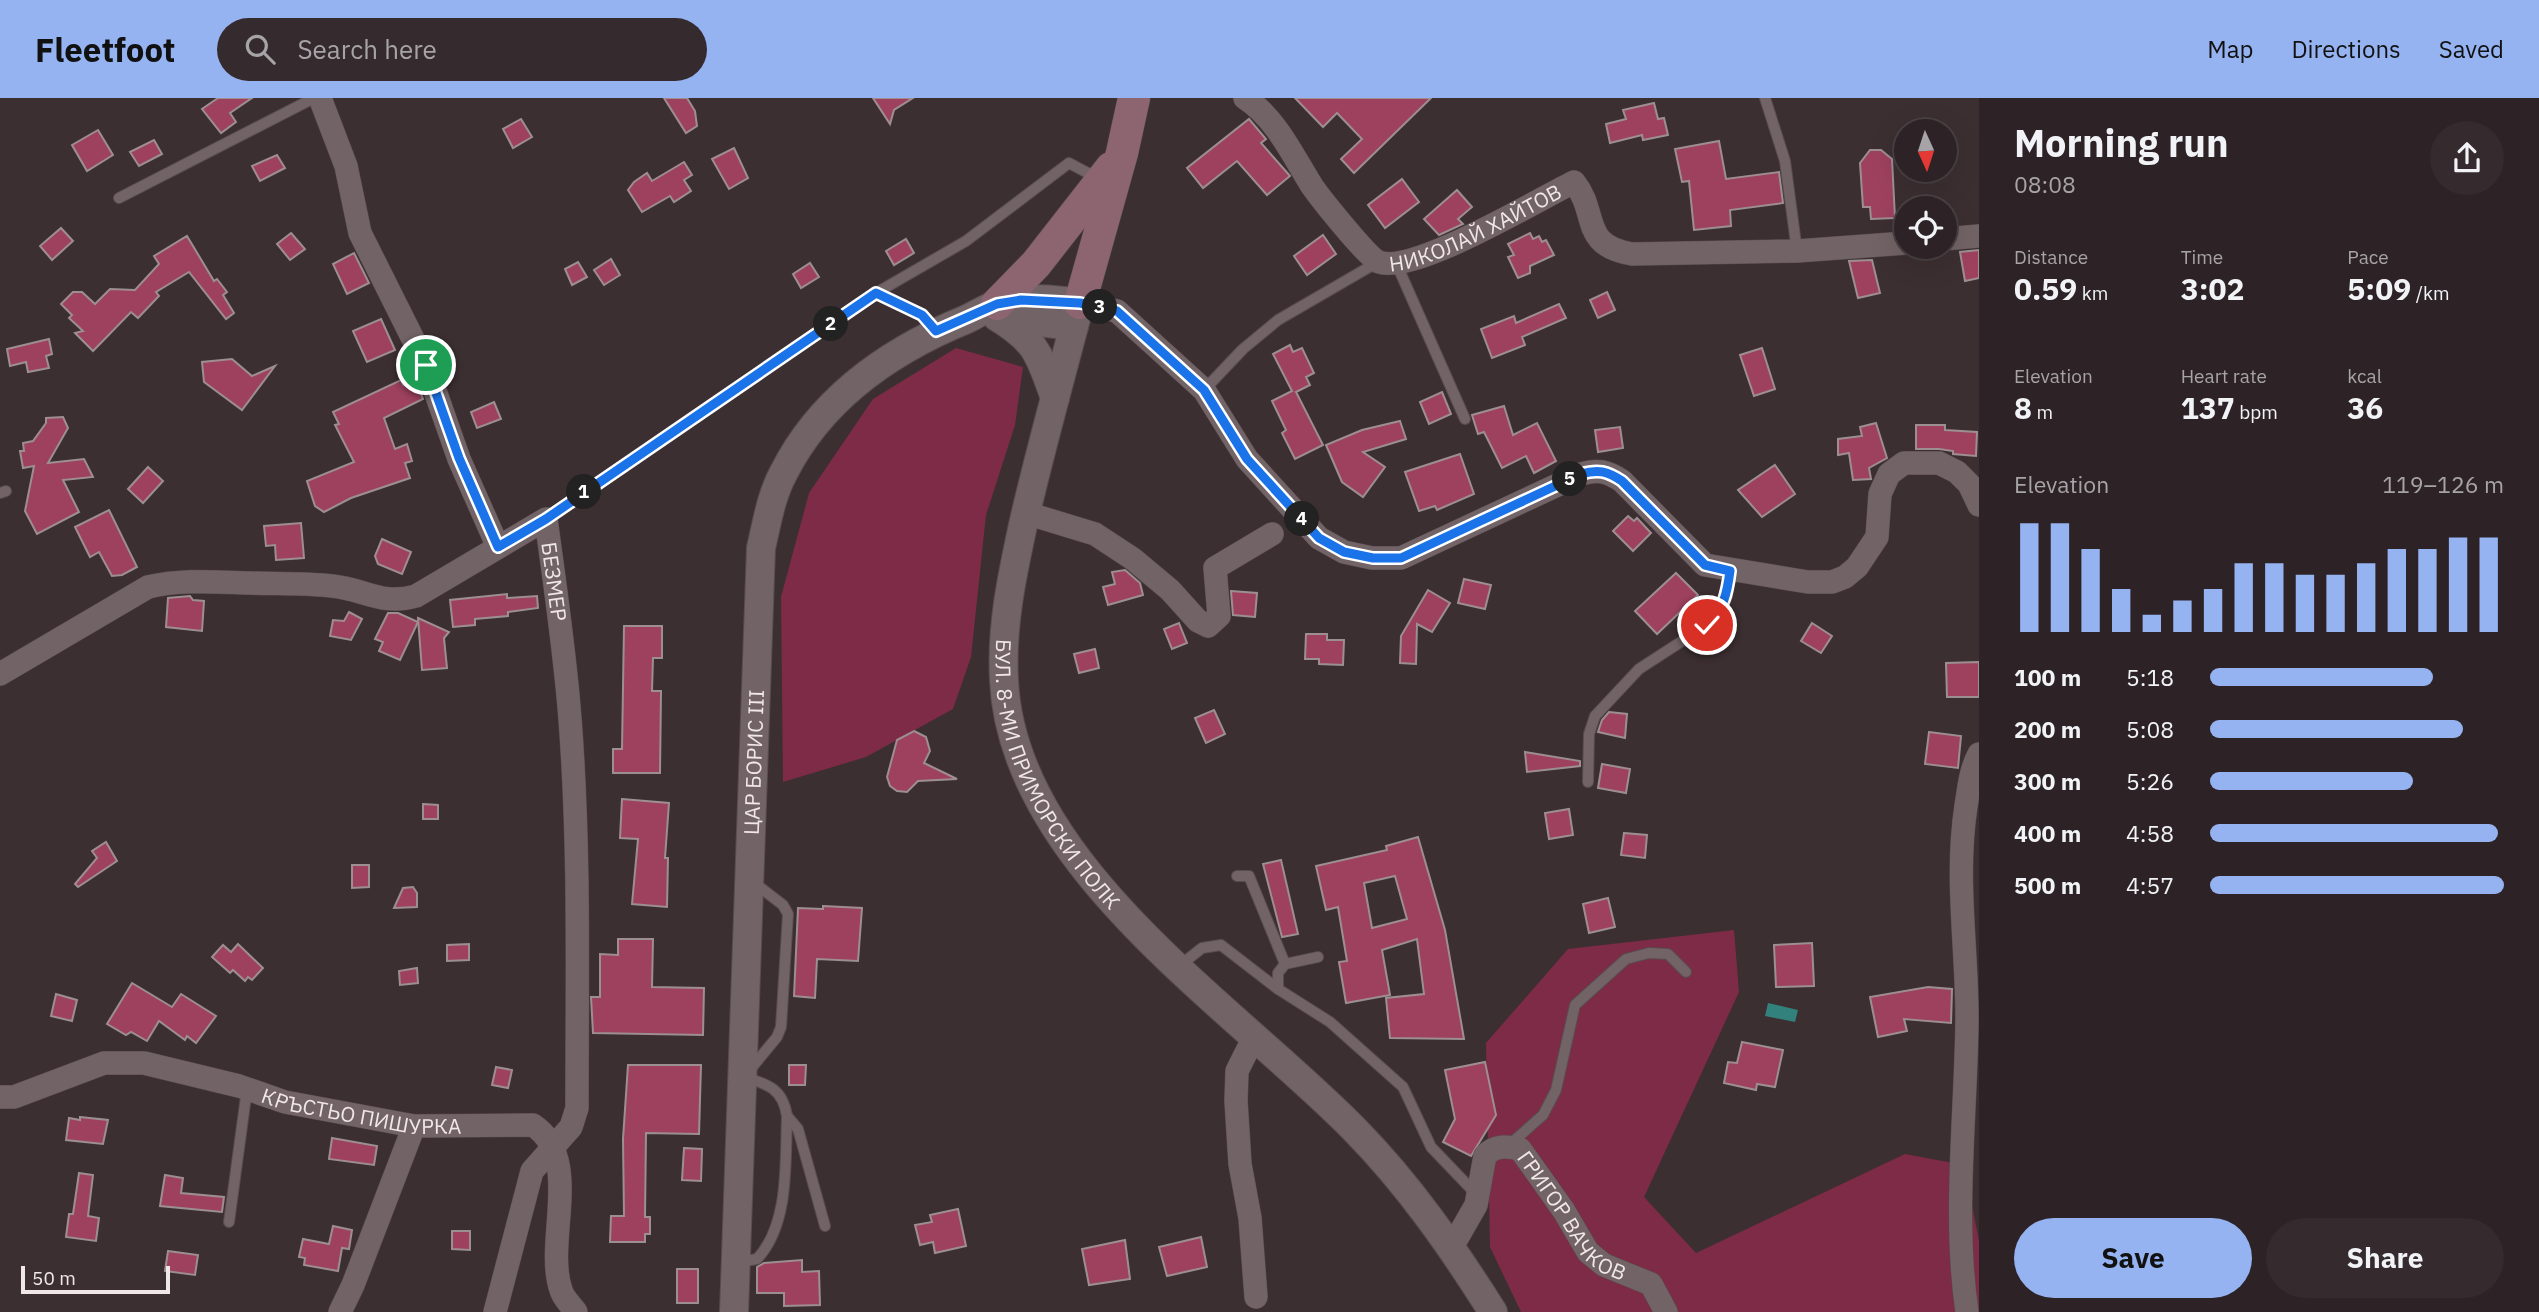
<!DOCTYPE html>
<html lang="en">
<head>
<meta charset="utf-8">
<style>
  body { margin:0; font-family:"IBM Plex Sans",sans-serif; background:#352b2e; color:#f1f3f6; height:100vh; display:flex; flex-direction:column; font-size:26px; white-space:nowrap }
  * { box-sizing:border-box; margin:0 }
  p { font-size:23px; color:#a7a4a7 }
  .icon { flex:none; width:38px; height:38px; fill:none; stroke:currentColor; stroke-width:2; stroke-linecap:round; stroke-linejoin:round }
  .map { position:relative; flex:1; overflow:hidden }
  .panel { display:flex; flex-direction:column; background:#2d2326; width:560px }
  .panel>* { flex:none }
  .needle { width:46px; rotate:177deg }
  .buttons { position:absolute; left:1894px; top:21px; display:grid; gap:14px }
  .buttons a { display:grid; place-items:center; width:63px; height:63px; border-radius:50%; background:#2d2326; box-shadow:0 7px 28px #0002,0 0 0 2px #484043; font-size:35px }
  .scale { position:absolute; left:21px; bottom:18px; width:149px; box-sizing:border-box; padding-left:7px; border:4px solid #f0e7e9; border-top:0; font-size:19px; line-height:24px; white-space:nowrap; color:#f0e7e9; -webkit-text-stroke:5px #3c2f32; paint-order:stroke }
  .pin { position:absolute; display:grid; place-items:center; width:60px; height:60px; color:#fff; margin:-30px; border:4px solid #fff; border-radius:50%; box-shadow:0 2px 7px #0007 }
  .km { position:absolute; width:35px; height:35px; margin:-18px; border-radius:50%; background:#222; color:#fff; font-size:19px; line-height:35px; text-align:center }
  .round { display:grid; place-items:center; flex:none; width:74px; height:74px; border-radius:37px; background:#352b2e }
  .overview { display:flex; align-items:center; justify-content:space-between; height:119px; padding:0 35px }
  h1 { font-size:38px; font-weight:800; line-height:52px }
  .metrics { display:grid; grid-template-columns:repeat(3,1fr); gap:10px; height:119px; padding:7px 35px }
  .metrics div { display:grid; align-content:center }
  .metrics b { font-size:30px; font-weight:800 }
  .metrics small { font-size:19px; font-weight:400 }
  .metrics p { font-size:19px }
  .chart { height:196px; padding:14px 35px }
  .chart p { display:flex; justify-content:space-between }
  .chart svg { width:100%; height:126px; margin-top:7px; stroke:#95b2f1; stroke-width:6 }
  .action { display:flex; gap:14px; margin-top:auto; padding:14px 35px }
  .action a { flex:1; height:80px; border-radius:42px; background:#95b2f1; color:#111; font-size:28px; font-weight:800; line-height:80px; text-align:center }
  .action a+a { background:#352b2e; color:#f1f3f6 }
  ul { padding:0 35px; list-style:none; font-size:23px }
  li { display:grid; grid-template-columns:112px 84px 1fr; align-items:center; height:52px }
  li i { height:18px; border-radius:9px; background:#95b2f1 }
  header { display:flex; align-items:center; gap:42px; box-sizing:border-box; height:98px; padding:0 35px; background:#95b2f1; color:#111 }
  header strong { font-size:33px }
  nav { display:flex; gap:38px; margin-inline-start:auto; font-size:24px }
  .search { width:490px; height:63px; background:#352b2e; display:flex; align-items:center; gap:18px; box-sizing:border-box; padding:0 24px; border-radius:38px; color:#a7a4a7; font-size:26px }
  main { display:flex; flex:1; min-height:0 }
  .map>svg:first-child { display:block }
</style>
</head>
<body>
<header>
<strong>Fleetfoot</strong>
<div class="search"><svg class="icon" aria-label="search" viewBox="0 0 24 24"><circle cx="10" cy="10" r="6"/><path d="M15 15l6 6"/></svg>Search here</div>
<nav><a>Map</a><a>Directions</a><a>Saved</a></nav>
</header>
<main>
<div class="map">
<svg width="1979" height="1214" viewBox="0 0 1979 1214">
  <rect width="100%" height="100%" fill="#3c2f32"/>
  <!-- green -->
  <g fill="#7d2b47">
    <polygon points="956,250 1023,269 1015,327 986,417 971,559 953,611 866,659 783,684 781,499 809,395 873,301"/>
    <polygon points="1734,832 1739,894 1644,1099 1696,1155 1905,1056 1964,1067 1979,1143 1979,1214 1521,1214 1490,1149 1486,945 1568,851"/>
  </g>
  <!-- water -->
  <polygon fill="#32817d" points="1768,905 1798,912 1795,924 1765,918"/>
  <!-- building -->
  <g fill="#9d415f" stroke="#9d8e91" stroke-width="2" fill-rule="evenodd">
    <polygon points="218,0 252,0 230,15 236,24 221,35 202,11"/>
    <polygon points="664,0 687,0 695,13 697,28 686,35"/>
    <polygon points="873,0 913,0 894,12 890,26"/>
    <polygon points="1295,0 1431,0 1354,75 1341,61 1362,41 1337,15 1323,29"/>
    <polygon points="1654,5 1658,21 1664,20 1668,37 1643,42 1642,37 1610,45 1606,26 1626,21 1623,12"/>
    <polygon points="521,21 532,39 513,50 503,31"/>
    <polygon points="1249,21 1266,41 1261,45 1290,78 1267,97 1237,63 1203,90 1187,70"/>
    <polygon points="98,32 113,57 87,73 72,47"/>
    <polygon points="154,42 162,56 139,68 130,54"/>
    <polygon points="1719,43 1726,81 1779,74 1783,105 1730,112 1731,128 1694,132 1689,83 1682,84 1675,51"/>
    <polygon points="734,50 748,80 729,91 712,61"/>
    <polygon points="1870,52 1881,52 1892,61 1895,120 1871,121 1870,109 1863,109 1860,65"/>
    <polygon points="277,57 285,70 260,83 252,68"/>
    <polygon points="684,64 692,77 684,82 691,93 674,104 670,98 642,114 628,92 634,84 647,75 652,83"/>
    <polygon points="1402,81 1419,104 1385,130 1368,107"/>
    <polygon points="1457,92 1472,109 1458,121 1463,126 1439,137 1424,121"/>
    <polygon points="61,130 73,143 52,162 40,148"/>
    <polygon points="291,135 305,151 290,162 277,146"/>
    <polygon points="1530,135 1533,141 1539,138 1542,144 1546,142 1554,157 1530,168 1530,175 1518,180 1508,159 1514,157 1508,146"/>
    <polygon points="1323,137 1336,156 1307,177 1294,158"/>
    <polygon points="187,138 214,183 217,181 227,194 223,197 234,215 226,221 189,174 156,194 159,198 138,220 131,214 93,253 75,235 83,233 69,220 72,217 61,206 73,194 82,194 95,206 110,191 135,192 159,166 154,158"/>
    <polygon points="906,141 914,155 894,167 886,153"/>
    <polygon points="1979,152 1979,180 1965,183 1960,154"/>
    <polygon points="354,155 369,185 347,196 333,166"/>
    <polygon points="611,161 620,177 604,187 594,172"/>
    <polygon points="1872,162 1880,195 1858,200 1849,163"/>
    <polygon points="578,164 587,179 572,187 565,171"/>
    <polygon points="810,165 819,179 801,190 793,176"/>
    <polygon points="1607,194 1615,212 1598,220 1590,202"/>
    <polygon points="1559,206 1566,220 1522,239 1525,247 1492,260 1481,231 1514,218 1516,225"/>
    <polygon points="381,221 395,252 367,264 353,233"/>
    <polygon points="49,241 52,256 46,258 49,270 28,274 26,264 10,268 7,251"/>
    <polygon points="1290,247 1293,254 1302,250 1314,275 1306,279 1310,287 1296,294 1323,347 1295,361 1282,335 1286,332 1272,303 1292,293 1273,256"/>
    <polygon points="1762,250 1775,291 1754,298 1740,257"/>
    <polygon points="232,261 252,278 275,268 242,312 204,284 202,264"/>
    <polygon points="416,281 423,301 384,320 395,351 407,346 412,363 405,365 410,380 351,400 324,414 315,408 307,383 354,364 335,327 339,326 333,314 401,282 403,287"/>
    <polygon points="1442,294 1451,316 1429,326 1420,304"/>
    <polygon points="494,304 501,321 477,330 471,314"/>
    <polygon points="1504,308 1513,337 1537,325 1556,363 1534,375 1526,358 1502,370 1484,334 1478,336 1472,317"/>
    <polygon points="63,319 68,330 48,365 84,361 93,379 63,382 79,414 37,436 25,413 34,368 23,370 20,353 24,353 23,345 33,343 46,325 46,320"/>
    <polygon points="1400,323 1406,341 1363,354 1385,369 1363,399 1342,384 1326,347 1362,332"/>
    <polygon points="1876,325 1887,360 1869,370 1871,381 1853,382 1849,355 1838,357 1838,341 1862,338 1860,329"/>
    <polygon points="1916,327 1945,327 1945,332 1977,334 1976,358 1953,356 1953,353 1939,351 1916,351"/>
    <polygon points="1620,329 1623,350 1598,354 1595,332"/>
    <polygon points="1460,356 1474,396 1437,412 1435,408 1419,413 1405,374"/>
    <polygon points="1775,367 1795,396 1762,419 1738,392"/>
    <polygon points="148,369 163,383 143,405 128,391"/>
    <polygon points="109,412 137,469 122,477 112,478 99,454 90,459 75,429"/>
    <polygon points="1628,418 1634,423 1637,420 1651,435 1633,453 1613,433"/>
    <polygon points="301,425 304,460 276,462 275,447 266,448 264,428"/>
    <polygon points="382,441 411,454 402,476 378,466 375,458"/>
    <polygon points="1125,472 1140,485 1143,497 1108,507 1103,489 1115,486 1112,474"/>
    <polygon points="1676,475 1698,497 1657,536 1635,513"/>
    <polygon points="1464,481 1491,487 1485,511 1458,505"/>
    <polygon points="1428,492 1450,505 1432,534 1417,526 1416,566 1400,565 1401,538"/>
    <polygon points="1231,493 1257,495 1255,519 1233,517"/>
    <polygon points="507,496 507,500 537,498 538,510 508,514 508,518 475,521 475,527 453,529 450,502"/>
    <polygon points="190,498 193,502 204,503 202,533 166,529 168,500"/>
    <polygon points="349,514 362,521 351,542 330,538 333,522 344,523"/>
    <polygon points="388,515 398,515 418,524 400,562 379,553 383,544 375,541"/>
    <polygon points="418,520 449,534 444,540 447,570 422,572"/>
    <polygon points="1179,525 1187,545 1172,551 1164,531"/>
    <polygon points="1812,525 1832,538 1821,555 1801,543"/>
    <polygon points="624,528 662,528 662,560 653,560 652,593 661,593 660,675 613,675 613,651 622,651"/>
    <polygon points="1306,536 1327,536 1327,542 1344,542 1343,567 1319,566 1319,561 1305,561"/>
    <polygon points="1095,551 1099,570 1079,575 1074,556"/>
    <polygon points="1979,564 1979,599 1947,599 1946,565"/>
    <polygon points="1214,612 1225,636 1206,645 1195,620"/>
    <polygon points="1609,614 1627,616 1625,640 1598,634 1602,622"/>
    <polygon points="914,633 926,639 930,653 924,665 957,681 918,683 907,694 897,693 890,688 887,679 897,642"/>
    <polygon points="1929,634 1961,638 1958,670 1925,666"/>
    <polygon points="1525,654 1580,663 1580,668 1527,674"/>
    <polygon points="1602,666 1630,671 1626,695 1598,690"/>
    <polygon points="622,701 669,705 665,760 668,760 667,809 632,806 638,741 620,740"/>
    <polygon points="423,706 438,707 438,721 423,721"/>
    <polygon points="1569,711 1573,737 1549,741 1545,715"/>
    <polygon points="1624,735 1647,737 1645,760 1621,757"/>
    <path d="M1418 739 1445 832 1464 941 1390 940 1386 900 1424 896 1417 841 1382 852 1390 897 1346 905 1339 864 1347 863 1338 809 1326 812 1316 768 1387 752 1386 748ZM1395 778 1407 821 1372 830 1364 785Z"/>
    <polygon points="106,744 117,763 78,789 75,786 97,760 92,753"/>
    <polygon points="1281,762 1298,836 1282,839 1263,766"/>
    <polygon points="352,767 369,767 369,789 352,790"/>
    <polygon points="413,789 417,795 417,809 394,810 403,790"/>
    <polygon points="1608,800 1615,829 1589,835 1583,806"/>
    <polygon points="823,808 862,810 858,863 817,861 815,900 794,898 798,810 823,811"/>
    <polygon points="618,841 653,841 652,889 704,890 703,937 593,935 591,899 600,899 600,856 618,857"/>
    <polygon points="1812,845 1814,888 1776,889 1774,847"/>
    <polygon points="238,846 263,870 252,882 248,879 245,883 233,872 230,875 212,859 223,847 231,854"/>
    <polygon points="469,846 469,862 447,863 447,847"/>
    <polygon points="417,870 418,885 400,887 399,873"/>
    <polygon points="132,885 172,909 181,896 216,918 196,945 187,938 185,942 159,923 147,943 131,934 126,937 107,926"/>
    <polygon points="1928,889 1952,891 1951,925 1904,921 1907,933 1878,939 1870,899"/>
    <polygon points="56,896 77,902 72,923 51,918"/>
    <polygon points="1742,944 1783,952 1775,989 1757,986 1756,992 1724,985 1728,964 1737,965"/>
    <polygon points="1485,964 1496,1017 1471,1058 1443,1044 1455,1021 1445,972"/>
    <polygon points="628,967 701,967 699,1036 646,1035 645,1119 650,1119 650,1136 645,1136 645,1144 610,1144 611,1118 624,1118 623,1041"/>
    <polygon points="789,967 806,967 805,987 789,987"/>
    <polygon points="496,969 512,972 508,990 492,987"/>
    <polygon points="80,1019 108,1022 103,1046 66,1042 69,1020 80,1022"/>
    <polygon points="332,1040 377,1048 374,1067 329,1061"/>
    <polygon points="684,1050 702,1051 701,1083 682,1082"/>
    <polygon points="79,1075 93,1077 88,1118 99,1120 96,1143 66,1139 69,1116 73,1116"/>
    <polygon points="165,1077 183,1080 181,1095 224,1099 222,1114 160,1108"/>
    <polygon points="958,1111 966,1148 935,1155 933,1144 920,1147 915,1127 932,1124 930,1117"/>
    <polygon points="333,1128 352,1132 349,1151 342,1150 338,1173 304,1167 305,1160 299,1159 303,1141 329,1146"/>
    <polygon points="452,1133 470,1133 470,1152 452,1151"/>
    <polygon points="1201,1139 1207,1169 1167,1178 1159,1149"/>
    <polygon points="1125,1142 1130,1181 1089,1187 1082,1151"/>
    <polygon points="168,1153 198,1157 195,1177 165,1173"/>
    <polygon points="802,1162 802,1174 819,1173 820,1207 784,1208 784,1195 757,1195 757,1169 764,1165"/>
    <rect x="677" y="1171" width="21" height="34"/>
  </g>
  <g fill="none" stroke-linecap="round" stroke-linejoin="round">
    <!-- service casing -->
    <g stroke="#584d50" stroke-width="12">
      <g id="service">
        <polyline points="1765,0 1785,63 1797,153"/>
        <polyline points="119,100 314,0"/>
        <polyline points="1397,167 1465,321"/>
        <polyline points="876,195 966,143 1069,65 1099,81"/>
        <polyline points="1204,292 1243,251 1278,222 1378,164"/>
        <polyline points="0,395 6,393"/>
        <polyline points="546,421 876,195 922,217 936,233"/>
        <polyline points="1588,684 1589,636 1595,618 1639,571 1707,527 1720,515 1727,498 1730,473"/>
        <polyline points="1237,778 1249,778 1285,866"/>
        <polyline points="1318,859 1285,866 1278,875 1278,891 1330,924 1403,989 1431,1049 1477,1097"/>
        <polyline points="1178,869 1202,850 1221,847 1278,891"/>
        <polyline points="787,1018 798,1031 825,1128"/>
        <polyline points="1508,1048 1543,1017 1556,992 1575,907 1626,861 1649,855 1668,856 1686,874"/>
        <polyline points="229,1124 247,991"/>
        <path d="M739 1164 757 1161C790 1126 785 1063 787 1018 783 991 768 986 744 979L777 939 781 929 788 816 783 807 753 784"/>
      </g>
    </g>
    <!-- minor casing -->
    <g stroke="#584d50" stroke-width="24">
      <g id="minor">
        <polyline points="320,0 346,68 360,135 426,267 459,361 498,449"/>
        <path id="s1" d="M1245 0C1276 20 1293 58 1312 88 1321 101 1368 160 1379 164 1413 177 1537 102 1574 84 1599 115 1579 147 1632 156L1797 153 1906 145"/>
        <polyline points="1944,141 1979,138"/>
        <path d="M1080 205 1117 213 1204 292 1247 361 1319 440 1344 454 1372 460H1401L1581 376C1598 371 1607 373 1622 383L1705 467 1808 484H1832L1845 479 1857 469 1877 439 1880 396 1889 376 1904 365H1939L1957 374 1969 386 1979 407"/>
        <polyline points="1026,415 1095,436 1133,461 1170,492 1198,523 1208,528 1219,518 1215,470 1272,436"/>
        <path id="s2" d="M0 576 148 489C181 481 216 484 250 485 277 486 305 485 332 488 365 491 381 508 416 498L546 421C555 488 565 554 570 621 580 751 577 881 577 1010L571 1029 532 1073 495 1214"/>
        <polyline points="1254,939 1237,973 1236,1003 1240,1066 1250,1120 1256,1199"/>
        <path id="s3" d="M0 999H14L104 965H144L239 988 285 1004 414 1028 533 1027C584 1061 544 1143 561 1192 563 1200 571 1207 576 1214"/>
        <path id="s4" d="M1452 1149 1476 1107 1485 1058C1494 1047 1507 1048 1520 1051L1564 1113 1588 1154 1604 1167 1651 1186 1666 1214"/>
        <polyline points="340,1214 353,1187 414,1028"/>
        <path d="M1967 1214C1953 1118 1966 1018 1967 921 1967 848 1955 780 1966 708 1969 690 1970 673 1979 656"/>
      </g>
    </g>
    <!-- tertiary casing -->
    <g stroke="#584d50" stroke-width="30">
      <g id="tertiary">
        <path d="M997 219C1038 244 1039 257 1055 300"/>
        <polyline points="1001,220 1074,228"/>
        <path id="s5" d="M734 1214 761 450C767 425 771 397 784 374 822 299 891 252 967 221 978 216 989 208 1001 205 1028 199 1053 201 1080 205 1061 279 1040 352 1023 427 1012 478 1001 529 1004 582 1012 767 1236 910 1355 1032 1409 1087 1452 1149 1493 1214"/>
      </g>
    </g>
    <!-- secondary casing -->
    <g stroke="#584d50" stroke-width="33">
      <g id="secondary">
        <polyline points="1080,205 1122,55 1134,0"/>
        <polyline points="997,206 1036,166 1111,70"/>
      </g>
    </g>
    <!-- service -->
    <use href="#service" stroke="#726366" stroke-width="10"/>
    <!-- minor -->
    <use href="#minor" stroke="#726366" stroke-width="23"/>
    <!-- tertiary -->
    <use href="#tertiary" stroke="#726366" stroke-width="28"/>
    <!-- secondary -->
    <use href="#secondary" stroke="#8c6570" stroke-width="32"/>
  </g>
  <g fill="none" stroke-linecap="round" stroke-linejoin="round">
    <!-- route casing -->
    <g stroke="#fff" stroke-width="14">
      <path id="route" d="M426 267 459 360 498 449 546 421 876 195 922 217 936 233 997 206 1021 202 1080 205 1117 213 1204 292 1247 361 1319 440 1344 454 1373 460H1401L1581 376C1598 371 1607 373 1622 383L1705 467 1730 473C1727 496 1724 510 1707 527"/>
    </g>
    <!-- route -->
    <use href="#route" stroke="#1a73e8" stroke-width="9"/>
  </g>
  <g text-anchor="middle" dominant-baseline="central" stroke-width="5" stroke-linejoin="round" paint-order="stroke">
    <!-- street labels -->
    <g font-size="21" fill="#f0e7e9" stroke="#3c2f32">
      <text stroke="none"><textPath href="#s1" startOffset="317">НИКОЛАЙ ХАЙТОВ</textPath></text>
      <text stroke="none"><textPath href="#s2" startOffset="656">БЕЗМЕР</textPath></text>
      <text stroke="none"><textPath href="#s5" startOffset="550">ЦАР БОРИС III</textPath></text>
      <text stroke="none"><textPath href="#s5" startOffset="1699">БУЛ. 8-МИ ПРИМОРСКИ ПОЛК</textPath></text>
      <text stroke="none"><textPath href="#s3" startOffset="374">КРЪСТЬО ПИШУРКА</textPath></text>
      <text stroke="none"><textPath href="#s4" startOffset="222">ГРИГОР ВАЧКОВ</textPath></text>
    </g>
  </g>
</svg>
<div class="buttons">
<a><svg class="needle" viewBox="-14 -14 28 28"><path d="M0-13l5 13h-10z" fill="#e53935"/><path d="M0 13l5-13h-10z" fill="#a7a4a7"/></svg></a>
<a><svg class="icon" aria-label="locate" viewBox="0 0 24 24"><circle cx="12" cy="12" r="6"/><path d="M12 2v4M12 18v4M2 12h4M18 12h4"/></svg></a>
</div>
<div class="scale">50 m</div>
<div class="pin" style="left:426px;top:267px;background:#1e9e55"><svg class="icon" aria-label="arrive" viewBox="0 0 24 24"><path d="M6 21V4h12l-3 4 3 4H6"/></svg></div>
<div class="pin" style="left:1707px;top:527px;background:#d93025"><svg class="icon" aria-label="check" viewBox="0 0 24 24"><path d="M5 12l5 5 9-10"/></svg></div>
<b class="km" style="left:584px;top:394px">1</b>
<b class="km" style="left:831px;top:226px">2</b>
<b class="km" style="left:1100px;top:209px">3</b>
<b class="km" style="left:1302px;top:421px">4</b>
<b class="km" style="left:1570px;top:381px">5</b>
</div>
<section class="panel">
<div class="overview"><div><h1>Morning run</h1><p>08:08</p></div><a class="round"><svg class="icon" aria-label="share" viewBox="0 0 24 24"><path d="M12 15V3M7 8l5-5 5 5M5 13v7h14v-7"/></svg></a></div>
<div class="metrics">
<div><p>Distance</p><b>0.59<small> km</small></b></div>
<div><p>Time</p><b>3:02</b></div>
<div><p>Pace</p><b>5:09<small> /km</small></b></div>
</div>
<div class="metrics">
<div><p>Elevation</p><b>8<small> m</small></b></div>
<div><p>Heart rate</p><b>137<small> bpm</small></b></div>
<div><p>kcal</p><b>36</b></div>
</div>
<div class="chart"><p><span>Elevation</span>119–126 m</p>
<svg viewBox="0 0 160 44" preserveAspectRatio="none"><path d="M5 44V6M15 44V6M25 44V15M35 44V29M45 44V38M55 44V33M65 44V29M75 44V20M85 44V20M95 44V24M105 44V24M115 44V20M125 44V15M135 44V15M145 44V11M155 44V11"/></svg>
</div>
<ul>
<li><b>100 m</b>5:18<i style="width:76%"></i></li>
<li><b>200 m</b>5:08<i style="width:86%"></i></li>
<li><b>300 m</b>5:26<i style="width:69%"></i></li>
<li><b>400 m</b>4:58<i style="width:98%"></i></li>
<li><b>500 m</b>4:57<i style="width:100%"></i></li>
</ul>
<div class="action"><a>Save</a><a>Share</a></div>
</section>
</main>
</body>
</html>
